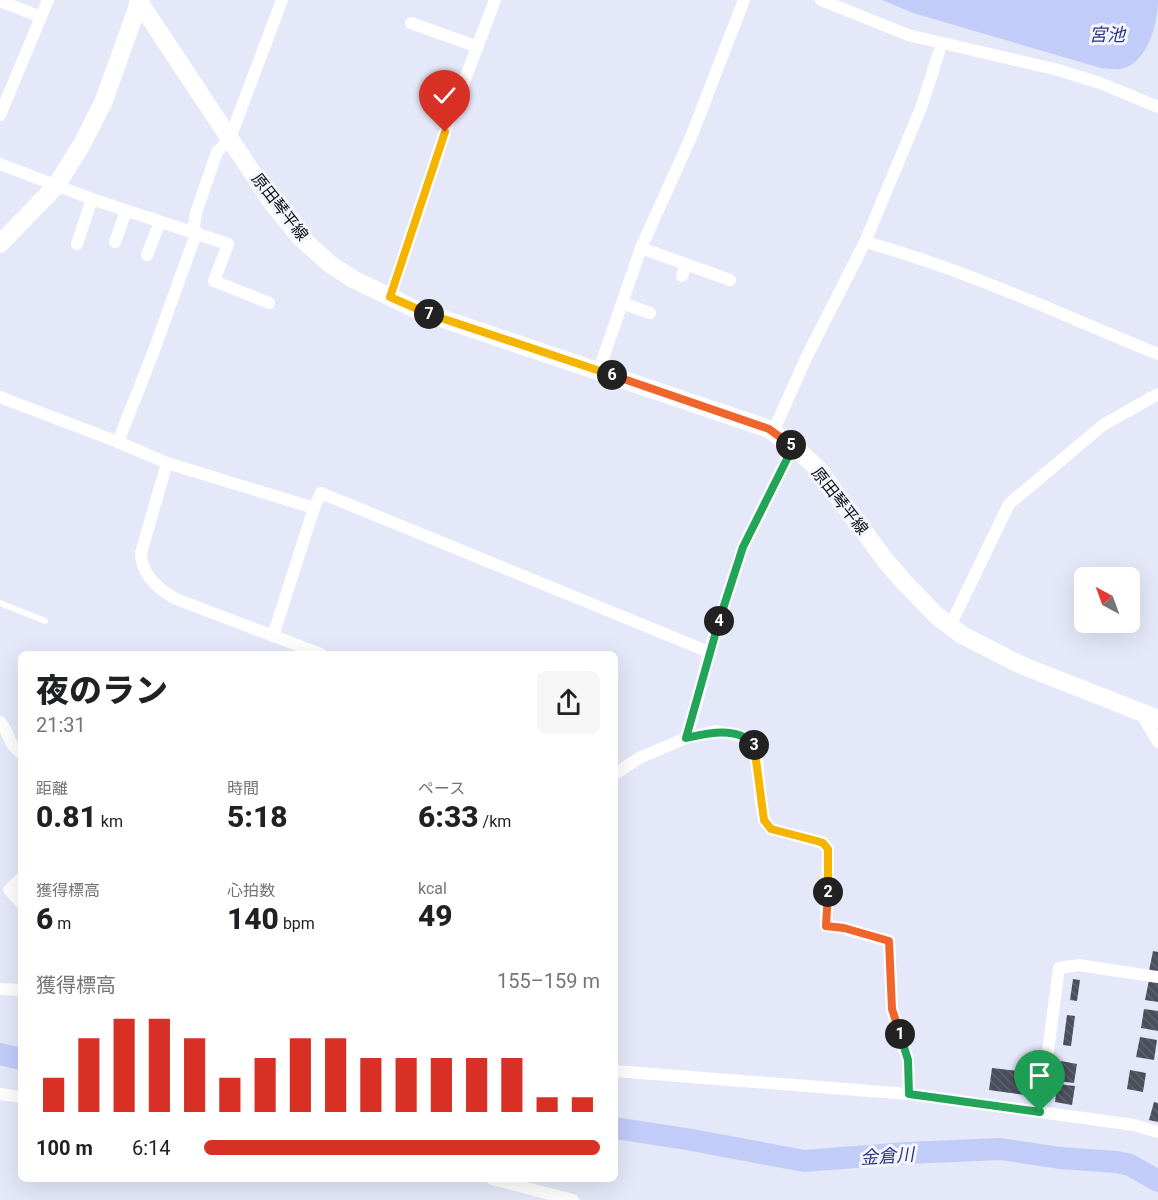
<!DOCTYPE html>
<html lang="ja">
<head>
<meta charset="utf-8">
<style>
  body { margin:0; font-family:Roboto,"Noto Sans JP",sans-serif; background:#f6f6f6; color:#202124; height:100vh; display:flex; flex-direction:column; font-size:22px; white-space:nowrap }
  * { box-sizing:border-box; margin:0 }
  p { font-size:20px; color:#757577 }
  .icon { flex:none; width:33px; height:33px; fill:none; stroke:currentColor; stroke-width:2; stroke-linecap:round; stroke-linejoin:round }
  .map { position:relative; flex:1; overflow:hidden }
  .details { position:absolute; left:18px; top:651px; width:600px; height:531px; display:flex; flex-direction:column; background:#fff; border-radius:9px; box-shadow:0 6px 24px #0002 }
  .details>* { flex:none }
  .needle { width:39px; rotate:319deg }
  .buttons { position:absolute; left:1074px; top:567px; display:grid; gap:12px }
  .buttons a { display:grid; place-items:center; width:66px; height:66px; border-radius:9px; background:#fff; box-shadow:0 6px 24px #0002; font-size:30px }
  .pin { position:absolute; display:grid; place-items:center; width:51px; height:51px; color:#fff; margin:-62px -26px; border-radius:50% 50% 50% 0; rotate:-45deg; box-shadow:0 0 6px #0007 }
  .pin .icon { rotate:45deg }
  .km { position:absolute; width:30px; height:30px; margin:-15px; border-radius:50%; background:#222; color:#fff; font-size:16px; line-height:30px; text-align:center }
  .round { display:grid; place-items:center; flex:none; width:63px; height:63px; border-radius:9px; background:#f6f6f6 }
  .overview { display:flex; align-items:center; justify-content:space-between; height:102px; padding:0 18px }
  h1 { font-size:33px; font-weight:800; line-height:45px }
  .figures { display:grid; grid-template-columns:repeat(3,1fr); gap:9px; height:102px; padding:6px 18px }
  .figures div { display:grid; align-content:center }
  .figures b { font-size:30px; font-weight:800 }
  .figures small { font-size:16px; font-weight:400 }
  .figures p { font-size:16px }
  .chart { height:168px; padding:12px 18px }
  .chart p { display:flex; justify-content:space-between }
  .chart svg { width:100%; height:108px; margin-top:6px; stroke:#d93025; stroke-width:6 }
  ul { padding:0 18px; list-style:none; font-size:20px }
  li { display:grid; grid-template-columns:96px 72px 1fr; align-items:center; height:45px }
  li i { height:15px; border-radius:8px; background:#d93025 }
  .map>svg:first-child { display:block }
</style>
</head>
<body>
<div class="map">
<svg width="1158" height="1200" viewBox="0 0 1158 1200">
  <defs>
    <pattern id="building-back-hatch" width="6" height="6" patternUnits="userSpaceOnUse" patternTransform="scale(1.5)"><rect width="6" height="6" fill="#4b4e5b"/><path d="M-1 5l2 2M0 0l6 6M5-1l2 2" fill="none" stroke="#60636e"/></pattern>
  </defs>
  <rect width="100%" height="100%" fill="#e4e8f8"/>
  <!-- water -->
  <path fill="#c2ccf8" d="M882 0H1158C1158 23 1148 63 1121 69 1115 70 1107 68 1101 68L913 13Z"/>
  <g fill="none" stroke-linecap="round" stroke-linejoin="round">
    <!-- river -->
    <g stroke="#c2ccf8" stroke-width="22">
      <polyline points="0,1054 21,1059"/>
      <polyline points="615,1128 692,1140 804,1161 907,1153 1001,1149 1060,1158 1117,1162 1130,1165 1158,1181"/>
    </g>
  </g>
  <!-- building -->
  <g fill="url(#building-back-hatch)">
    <polygon points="1153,951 1158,952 1158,972 1149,971"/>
    <polygon points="1073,979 1080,980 1077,1001 1070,1000"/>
    <polygon points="1149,980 1158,982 1158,1002 1145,1000"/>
    <polygon points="1144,1009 1158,1011 1158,1031 1141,1028"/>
    <polygon points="1067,1015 1075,1016 1071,1046 1063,1045"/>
    <polygon points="1140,1037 1157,1040 1154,1060 1136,1057"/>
    <polygon points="1061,1061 1077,1064 1074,1083 1058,1081"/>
    <polygon points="992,1068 1035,1073 1032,1096 989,1090"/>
    <polygon points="1130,1070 1146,1073 1143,1092 1127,1089"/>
    <polygon points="1057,1084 1075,1086 1072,1105 1055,1102"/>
    <polygon points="1154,1102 1158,1103 1158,1122 1149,1120"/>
  </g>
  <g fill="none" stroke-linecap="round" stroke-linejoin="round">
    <!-- lane -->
    <polyline stroke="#fff" stroke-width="6" points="0,603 45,621"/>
    <!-- street -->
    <g stroke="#fff" stroke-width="12">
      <polyline points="821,0 908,35 1058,70 1100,83 1158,107"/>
      <polyline points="0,1 41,17"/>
      <polyline points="411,23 478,47"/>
      <polyline points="0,115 48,0"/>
      <polyline points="0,164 92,199 228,244 214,281 269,303"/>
      <polyline points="115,242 126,211"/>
      <path d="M865 242C965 269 1062 315 1158 354"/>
      <polyline points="77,244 92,199"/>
      <polyline points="641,248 730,280"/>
      <polyline points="147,255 160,222"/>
      <polyline points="682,276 686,264"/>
      <polyline points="390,297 445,132 495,0"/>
      <polyline points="622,303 650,313"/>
      <polyline points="599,370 641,248 691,137 744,0"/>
      <path d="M0 397 118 442 167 463 141 553C141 575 158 589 176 599L321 654"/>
      <polyline points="773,432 806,358 865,242 921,108 939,52"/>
      <polyline points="118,442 153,353 196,234 194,225 196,213 217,152 230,138 282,0"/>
      <polyline points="167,463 314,508"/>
      <polyline points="950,626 1009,504 1103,425 1158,394"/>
      <polyline points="273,636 314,508 321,493 709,652"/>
      <polyline points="1141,713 1158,742"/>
      <path d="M0 722C10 732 7 744 21 753"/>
      <polyline points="686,738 697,702 709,652 743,547 793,447"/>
      <polyline points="615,774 639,758 686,738 716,731 749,738 756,746 761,804 764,820 771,829 817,841 823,843 828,849 826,925 844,929 889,941 892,1009 908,1061 909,1094"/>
      <polyline points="21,878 9,890 21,903"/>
      <polyline points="0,989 21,990"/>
      <polyline points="615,1071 909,1094 1134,1125 1158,1132"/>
      <polyline points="0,1094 21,1097"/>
      <polyline points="1040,1112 1059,968 1078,965 1158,977"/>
      <polyline points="492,1179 573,1200"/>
    </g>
    <!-- secondary -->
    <g stroke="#fff" stroke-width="18">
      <polyline points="138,0 273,204 300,237 330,264 353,279 417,310 769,429 801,453 818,469 885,560 904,582 937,616 962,635 1021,665 1158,719"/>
      <polyline points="0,244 56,186 82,144 103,103 140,0"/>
    </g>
  </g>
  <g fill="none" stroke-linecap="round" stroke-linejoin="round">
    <!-- split-1 casing -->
    <g stroke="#fff" stroke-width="12">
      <polyline id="split-1" points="900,1034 908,1060 909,1094 1040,1112"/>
    </g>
    <!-- split-2 casing -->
    <g stroke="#fff" stroke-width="12">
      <polyline id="split-2" points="828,892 826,926 844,928 889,941 892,1009 900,1034"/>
    </g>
    <!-- split-3 casing -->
    <g stroke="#fff" stroke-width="12">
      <polyline id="split-3" points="754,745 764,820 771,829 817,841 823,843 828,849 828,892"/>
    </g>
    <!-- split-4 casing -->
    <g stroke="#fff" stroke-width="12">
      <path id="split-4" d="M719 621 686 738C708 733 738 726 754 745"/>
    </g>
    <!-- split-5 casing -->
    <g stroke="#fff" stroke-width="12">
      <polyline id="split-5" points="719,621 743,547 793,447 791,445"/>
    </g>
    <!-- split-6 casing -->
    <g stroke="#fff" stroke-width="12">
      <polyline id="split-6" points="612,375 769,429 791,445"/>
    </g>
    <!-- split-7 casing -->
    <g stroke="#fff" stroke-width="12">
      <polyline id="split-7" points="429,314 612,375"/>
    </g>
    <!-- split-8 casing -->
    <g stroke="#fff" stroke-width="12">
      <polyline id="split-8" points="429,314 390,297 445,132"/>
    </g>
    <!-- split-1 -->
    <use href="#split-1" stroke="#22a559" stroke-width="8"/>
    <!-- split-2 -->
    <use href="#split-2" stroke="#f0652b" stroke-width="8"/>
    <!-- split-3 -->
    <use href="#split-3" stroke="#f5b400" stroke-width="8"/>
    <!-- split-4 -->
    <use href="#split-4" stroke="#22a559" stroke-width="8"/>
    <!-- split-5 -->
    <use href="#split-5" stroke="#22a559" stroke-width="8"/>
    <!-- split-6 -->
    <use href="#split-6" stroke="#f0652b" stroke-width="8"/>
    <!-- split-7 -->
    <use href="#split-7" stroke="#f5b400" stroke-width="8"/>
    <!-- split-8 -->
    <use href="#split-8" stroke="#f5b400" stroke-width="8"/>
  </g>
  <g text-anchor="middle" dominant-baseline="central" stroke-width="6" stroke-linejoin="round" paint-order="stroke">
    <!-- street labels -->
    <g font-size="16" fill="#0c0d12" stroke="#f3f5ff">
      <text transform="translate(280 207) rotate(52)">原田琴平線</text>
      <text transform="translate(840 501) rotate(52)">原田琴平線</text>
    </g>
    <!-- water labels -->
    <g font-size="18" font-style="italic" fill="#2e3283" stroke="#f3f5ff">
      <text x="1107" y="34">宮池</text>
      <text transform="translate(887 1156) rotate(-4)">金倉川</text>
    </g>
  </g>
</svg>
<div class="buttons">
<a><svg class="needle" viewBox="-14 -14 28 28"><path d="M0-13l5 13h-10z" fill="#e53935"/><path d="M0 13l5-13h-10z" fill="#757577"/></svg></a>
</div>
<div class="pin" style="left:1040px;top:1112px;background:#1e9e55"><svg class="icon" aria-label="arrive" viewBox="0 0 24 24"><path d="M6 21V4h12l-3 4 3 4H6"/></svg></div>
<div class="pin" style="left:445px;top:132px;background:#d93025"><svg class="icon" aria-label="check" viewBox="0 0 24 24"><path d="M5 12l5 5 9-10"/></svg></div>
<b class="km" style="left:900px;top:1034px">1</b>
<b class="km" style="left:828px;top:892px">2</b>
<b class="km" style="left:754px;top:745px">3</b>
<b class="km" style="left:719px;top:621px">4</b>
<b class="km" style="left:791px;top:445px">5</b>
<b class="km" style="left:612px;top:375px">6</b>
<b class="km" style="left:429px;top:314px">7</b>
<section class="details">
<div class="overview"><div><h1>夜のラン</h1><p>21:31</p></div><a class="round"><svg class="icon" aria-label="share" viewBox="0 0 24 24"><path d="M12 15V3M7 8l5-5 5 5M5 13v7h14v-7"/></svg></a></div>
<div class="figures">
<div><p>距離</p><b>0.81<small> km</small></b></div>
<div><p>時間</p><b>5:18</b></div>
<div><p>ペース</p><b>6:33<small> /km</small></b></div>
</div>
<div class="figures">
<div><p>獲得標高</p><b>6<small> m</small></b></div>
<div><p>心拍数</p><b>140<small> bpm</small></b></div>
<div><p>kcal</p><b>49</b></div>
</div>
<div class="chart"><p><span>獲得標高</span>155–159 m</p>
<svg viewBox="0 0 160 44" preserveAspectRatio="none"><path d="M5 44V30M15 44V14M25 44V6M35 44V6M45 44V14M55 44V30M65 44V22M75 44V14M85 44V14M95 44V22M105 44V22M115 44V22M125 44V22M135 44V22M145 44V38M155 44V38"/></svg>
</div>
<ul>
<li><b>100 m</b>6:14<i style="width:100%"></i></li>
</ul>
</section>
</div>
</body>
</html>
